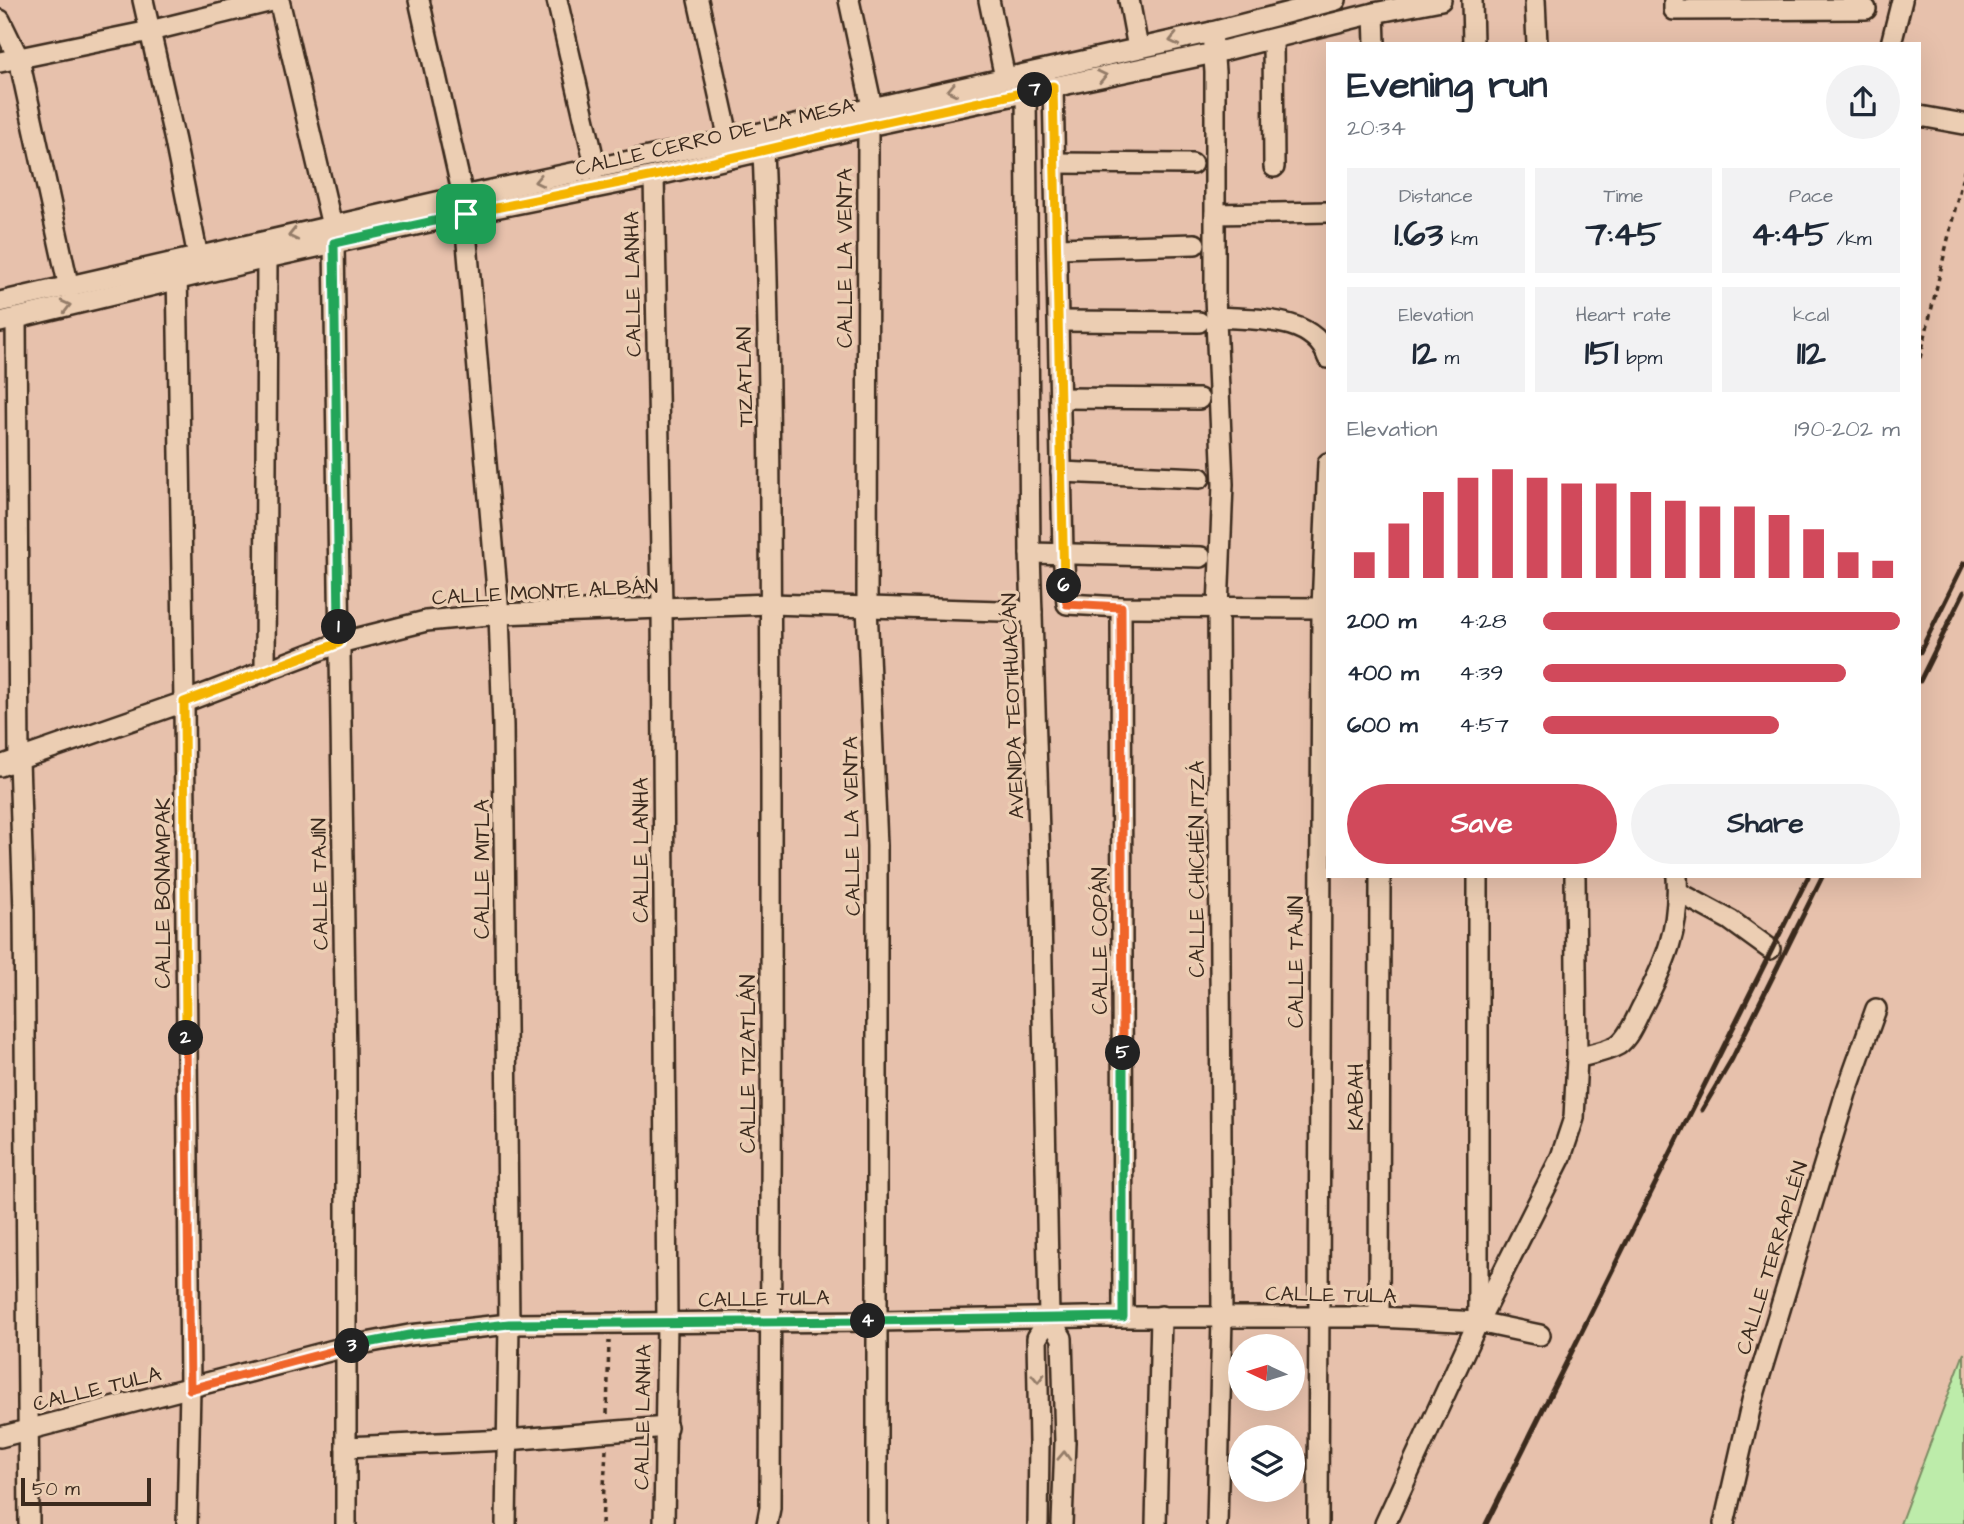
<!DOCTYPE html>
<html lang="en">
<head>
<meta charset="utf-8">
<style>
  body { margin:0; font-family:"Architects Daughter",sans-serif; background:#f2f2f3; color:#1f2937; height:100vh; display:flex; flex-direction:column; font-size:26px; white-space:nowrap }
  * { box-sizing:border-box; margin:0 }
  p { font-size:23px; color:#747a83 }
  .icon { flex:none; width:38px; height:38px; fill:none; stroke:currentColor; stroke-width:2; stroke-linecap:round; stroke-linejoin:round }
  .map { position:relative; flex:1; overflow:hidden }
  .side { position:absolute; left:1326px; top:42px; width:595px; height:836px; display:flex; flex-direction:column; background:#fff; border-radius:0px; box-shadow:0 7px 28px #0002 }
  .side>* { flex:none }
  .needle { width:46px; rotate:274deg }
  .buttons { position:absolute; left:1228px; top:1334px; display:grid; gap:14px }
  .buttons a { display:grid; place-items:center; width:77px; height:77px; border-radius:50%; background:#fff; box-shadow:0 7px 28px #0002; font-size:35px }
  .scale { position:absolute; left:21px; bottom:18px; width:130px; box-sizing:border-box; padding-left:7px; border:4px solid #3b2a1e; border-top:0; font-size:19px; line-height:24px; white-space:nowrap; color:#3b2a1e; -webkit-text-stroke:5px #ecceb3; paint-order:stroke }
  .pin { position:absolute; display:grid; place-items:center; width:60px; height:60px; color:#fff; margin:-30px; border-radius:14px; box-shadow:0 4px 10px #0006 }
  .km { position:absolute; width:35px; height:35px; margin:-18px; border-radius:50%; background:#222; color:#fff; font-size:19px; line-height:35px; text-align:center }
  .round { display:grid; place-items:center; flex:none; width:74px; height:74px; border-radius:37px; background:#f2f2f3 }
  .headline { display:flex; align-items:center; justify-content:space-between; height:119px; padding:0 21px }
  h1 { font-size:38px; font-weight:700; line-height:52px }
  .stats { display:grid; grid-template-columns:repeat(3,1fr); gap:10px; height:119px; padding:7px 21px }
  .stats div { display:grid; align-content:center; border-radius:0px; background:#f2f2f3; text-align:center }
  .stats b { font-size:35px; font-weight:700 }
  .stats small { font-size:19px; font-weight:400 }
  .stats p { font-size:19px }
  .chart { height:196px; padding:14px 21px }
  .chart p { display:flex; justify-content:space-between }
  .chart svg { width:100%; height:126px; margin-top:7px; stroke:#d1495b; stroke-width:6 }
  .action { display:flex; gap:14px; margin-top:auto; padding:14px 21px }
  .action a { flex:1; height:80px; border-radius:42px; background:#d1495b; color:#fff; font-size:28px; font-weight:700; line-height:80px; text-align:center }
  .action a+a { background:#f2f2f3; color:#1f2937 }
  ul { padding:0 21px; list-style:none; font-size:23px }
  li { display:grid; grid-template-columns:112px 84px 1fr; align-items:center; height:52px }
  li i { height:18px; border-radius:9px; background:#d1495b }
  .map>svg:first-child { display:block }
</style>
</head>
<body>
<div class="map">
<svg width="1964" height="1524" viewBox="0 0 1964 1524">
  <rect width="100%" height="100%" fill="#e7c1ac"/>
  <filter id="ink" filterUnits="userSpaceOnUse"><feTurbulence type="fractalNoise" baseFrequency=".0143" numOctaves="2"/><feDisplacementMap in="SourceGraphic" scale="14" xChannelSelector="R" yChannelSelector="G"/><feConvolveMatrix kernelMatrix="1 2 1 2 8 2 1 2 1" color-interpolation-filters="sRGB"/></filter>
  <g filter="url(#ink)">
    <!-- green -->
    <polygon fill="#bdecaa" stroke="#7c8b64" stroke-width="2" points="1964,1353 1964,1524 1900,1524"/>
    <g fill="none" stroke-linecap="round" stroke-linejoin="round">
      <!-- minor casing -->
      <g stroke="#3b2a1e" stroke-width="24">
        <g id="minor">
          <polyline points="143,0 175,141 198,257"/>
          <polyline points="279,0 332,226"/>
          <polyline points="419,0 463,196 499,614 503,726 509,1324 506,1524"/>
          <polyline points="557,0 596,169"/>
          <polyline points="698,0 729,140"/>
          <polyline points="849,0 872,107"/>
          <polyline points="989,0 1005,78"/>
          <polyline points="1129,0 1138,48"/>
          <polyline points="1472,0 1473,44"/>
          <polyline points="1535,0 1537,44"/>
          <polyline points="1674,0 1674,10 1866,9"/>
          <polyline points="1374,13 1375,44"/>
          <polyline points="0,20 19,59 69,288"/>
          <polyline points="1212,32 1215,72 1215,296 1223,484 1218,609 1222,1317 1217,1524"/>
          <polyline points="1273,40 1274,167"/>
          <polyline points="1891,44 1902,0"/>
          <polyline points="0,62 150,31 276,0"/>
          <polyline points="1053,86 1063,553 1067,604 1121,607 1328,608"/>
          <polyline points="1026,92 1030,553 1040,865 1049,1318"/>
          <polyline points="1920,116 1964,124"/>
          <polyline points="868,126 867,606 877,846 877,1524"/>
          <path d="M763 150C771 350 770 551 771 751 771 1003 772 1256 770 1508L767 1524"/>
          <polyline points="1055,163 1192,164"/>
          <polyline points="654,176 662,607 667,1323 664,1524"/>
          <polyline points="1215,214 1328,212"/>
          <polyline points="334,243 346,1065 346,1524"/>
          <polyline points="1057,248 1195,244"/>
          <polyline points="177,269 184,702 190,1389 187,1524"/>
          <polyline points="0,302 463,196 729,140 1212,32 1336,0"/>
          <path d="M1218 317C1254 320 1314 315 1328 358"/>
          <polyline points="16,318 19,760 24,913 29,1524"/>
          <polyline points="1059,321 1199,322"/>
          <polyline points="0,322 267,258 465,214 654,176 868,126 1214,53 1374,13 1441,0"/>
          <polyline points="1060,398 1199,399"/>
          <polyline points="1061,472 1200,478"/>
          <polyline points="1030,553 1201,557"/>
          <polyline points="1121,607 1123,1316"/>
          <polyline points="265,670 267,258"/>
          <polyline points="0,766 184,702 339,643 426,621 499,614 770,604 1032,612"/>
          <polyline points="1678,892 1730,920 1770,949"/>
          <path d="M1577 1058C1590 1054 1606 1052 1618 1045 1629 1037 1635 1021 1641 1009 1665 964 1680 930 1677 877"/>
          <polyline points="1379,1317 1380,877"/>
          <polyline points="1478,1317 1478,877"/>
          <polyline points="1049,1318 1062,1338 1065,1442 1062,1524"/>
          <polyline points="0,1437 345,1347 409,1335 509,1324 878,1321 1085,1317 1379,1317 1478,1322 1540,1335"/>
          <polyline points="346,1447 507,1440 667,1427"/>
          <polyline points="1038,1524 1039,1442 1037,1338 1049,1318"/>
          <polyline points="1156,1524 1161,1316"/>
          <polyline points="1318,1524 1322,608 1328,463"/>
          <polyline points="1385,1524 1478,1322 1561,1157 1574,1118 1577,1058 1575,877"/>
          <polyline points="1724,1524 1752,1401 1846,1093 1876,1009"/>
        </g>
      </g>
      <!-- path -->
      <g stroke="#3b2a1e" stroke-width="3.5" stroke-dasharray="5 5" stroke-linecap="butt">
        <polyline points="1920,358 1964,171"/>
        <polyline points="607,1414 609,1341"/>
        <polyline points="602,1524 606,1449"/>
      </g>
      <!-- minor -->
      <use href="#minor" stroke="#ecceb3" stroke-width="19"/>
      <!-- rail -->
      <g stroke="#3b2a1e" stroke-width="5">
        <polyline points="1920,652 1964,563"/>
        <polyline points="1920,681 1964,592"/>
        <polyline points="1702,1110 1732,1059 1822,877"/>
        <polyline points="1486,1524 1808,877"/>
      </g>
    </g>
    <!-- one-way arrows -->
    <defs><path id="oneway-chevron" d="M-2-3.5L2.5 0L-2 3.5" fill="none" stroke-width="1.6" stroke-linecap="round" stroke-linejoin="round" transform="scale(1.75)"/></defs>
    <g stroke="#947c68">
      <use href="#oneway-chevron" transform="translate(1174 40) rotate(167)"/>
      <use href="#oneway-chevron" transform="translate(1102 76) rotate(-12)"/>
      <use href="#oneway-chevron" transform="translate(952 90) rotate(168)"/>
      <use href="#oneway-chevron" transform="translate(539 181) rotate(168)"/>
      <use href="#oneway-chevron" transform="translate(293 235) rotate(167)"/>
      <use href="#oneway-chevron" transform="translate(66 306) rotate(-14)"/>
      <use href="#oneway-chevron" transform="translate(1038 1378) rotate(89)"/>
      <use href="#oneway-chevron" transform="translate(1064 1456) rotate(-88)"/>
    </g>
  </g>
  <g fill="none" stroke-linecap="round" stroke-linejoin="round" filter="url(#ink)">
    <!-- split-1 casing -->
    <g stroke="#fff" stroke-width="14">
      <polyline id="split-1" points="339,627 334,243 466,214"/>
    </g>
    <!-- split-2 casing -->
    <g stroke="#fff" stroke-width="14">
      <polyline id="split-2" points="186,1038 184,702 339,643 339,627"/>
    </g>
    <!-- split-3 casing -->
    <g stroke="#fff" stroke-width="14">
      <polyline id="split-3" points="186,1038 190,1389 352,1346"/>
    </g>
    <!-- split-4 casing -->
    <g stroke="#fff" stroke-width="14">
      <polyline id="split-4" points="352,1346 409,1335 509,1324 868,1321"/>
    </g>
    <!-- split-5 casing -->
    <g stroke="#fff" stroke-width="14">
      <polyline id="split-5" points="868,1321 1123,1317 1123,1053"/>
    </g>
    <!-- split-6 casing -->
    <g stroke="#fff" stroke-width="14">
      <polyline id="split-6" points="1064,586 1067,604 1121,607 1123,1053"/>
    </g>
    <!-- split-7 casing -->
    <g stroke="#fff" stroke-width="14">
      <polyline id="split-7" points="1035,90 1053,86 1064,586"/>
    </g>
    <!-- split-8 casing -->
    <g stroke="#fff" stroke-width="14">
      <polyline id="split-8" points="466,214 654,176 868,126 1035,90"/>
    </g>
    <!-- split-1 -->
    <use href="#split-1" stroke="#22a559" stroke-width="9"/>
    <!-- split-2 -->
    <use href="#split-2" stroke="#f5b400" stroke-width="9"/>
    <!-- split-3 -->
    <use href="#split-3" stroke="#f0652b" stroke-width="9"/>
    <!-- split-4 -->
    <use href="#split-4" stroke="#22a559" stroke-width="9"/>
    <!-- split-5 -->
    <use href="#split-5" stroke="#22a559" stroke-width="9"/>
    <!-- split-6 -->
    <use href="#split-6" stroke="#f0652b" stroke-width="9"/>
    <!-- split-7 -->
    <use href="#split-7" stroke="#f5b400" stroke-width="9"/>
    <!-- split-8 -->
    <use href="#split-8" stroke="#f5b400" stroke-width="9"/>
  </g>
  <g text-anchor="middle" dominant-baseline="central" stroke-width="7" stroke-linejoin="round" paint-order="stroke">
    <!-- street labels -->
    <g font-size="21" fill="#3b2a1e" stroke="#ecceb3">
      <text transform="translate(715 137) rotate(-13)">CALLE CERRO DE LA MESA</text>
      <text transform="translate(845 258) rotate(-90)">CALLE LA VENTA</text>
      <text transform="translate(633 284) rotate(-91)">CALLE LANHA</text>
      <text transform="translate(745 377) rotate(-91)">TIZATLAN</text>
      <text transform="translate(545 592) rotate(-3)">CALLE MONTE ALBÁN</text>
      <text transform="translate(1013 706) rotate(-92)">AVENIDA TEOTIHUACÁN</text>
      <text transform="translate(852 826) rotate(-91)">CALLE LA VENTA</text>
      <text transform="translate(641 850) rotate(-90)">CALLE LANHA</text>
      <text transform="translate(482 869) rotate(-90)">CALLE MITLA</text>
      <text transform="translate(1197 869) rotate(-90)">CALLE CHICHÉN ITZÁ</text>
      <text transform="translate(320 884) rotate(-91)">CALLE TAJÍN</text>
      <text transform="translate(163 893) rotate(-90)">CALLE BONAMPAK</text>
      <text transform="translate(1100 941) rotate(-90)">CALLE COPÁN</text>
      <text transform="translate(1296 962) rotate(-90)">CALLE TAJÍN</text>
      <text transform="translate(748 1064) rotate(-90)">CALLE TIZATLÁN</text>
      <text transform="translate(1356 1097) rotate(-90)">KABAH</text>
      <text transform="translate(1772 1258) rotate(-73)">CALLE TERRAPLÉN</text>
      <text transform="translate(1331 1295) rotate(1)">CALLE TULA</text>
      <text transform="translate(764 1299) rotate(-1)">CALLE TULA</text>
      <text transform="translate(97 1389) rotate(-14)">CALLE TULA</text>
      <text transform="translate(643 1417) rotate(-89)">CALLE LANHA</text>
    </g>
  </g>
</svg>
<div class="buttons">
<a><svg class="needle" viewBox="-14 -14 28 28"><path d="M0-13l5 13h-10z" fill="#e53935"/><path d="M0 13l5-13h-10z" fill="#747a83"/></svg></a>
<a><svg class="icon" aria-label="layers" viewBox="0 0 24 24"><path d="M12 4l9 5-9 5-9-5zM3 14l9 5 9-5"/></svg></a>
</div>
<div class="scale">50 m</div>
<div class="pin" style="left:466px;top:214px;background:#1e9e55"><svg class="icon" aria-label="arrive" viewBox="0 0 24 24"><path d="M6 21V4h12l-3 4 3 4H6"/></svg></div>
<b class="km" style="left:339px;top:627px">1</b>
<b class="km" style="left:186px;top:1038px">2</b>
<b class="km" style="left:352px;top:1346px">3</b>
<b class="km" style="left:868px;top:1321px">4</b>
<b class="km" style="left:1123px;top:1053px">5</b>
<b class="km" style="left:1064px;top:586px">6</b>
<b class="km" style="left:1035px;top:90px">7</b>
<section class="side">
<div class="headline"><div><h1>Evening run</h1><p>20:34</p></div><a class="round"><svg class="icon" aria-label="share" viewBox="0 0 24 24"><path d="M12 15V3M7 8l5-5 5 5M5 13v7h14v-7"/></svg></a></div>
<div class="stats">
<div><p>Distance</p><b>1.63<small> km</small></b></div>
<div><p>Time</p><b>7:45</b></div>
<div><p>Pace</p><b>4:45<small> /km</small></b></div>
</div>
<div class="stats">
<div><p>Elevation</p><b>12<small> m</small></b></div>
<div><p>Heart rate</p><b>151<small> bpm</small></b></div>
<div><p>kcal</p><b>112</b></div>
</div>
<div class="chart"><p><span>Elevation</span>190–202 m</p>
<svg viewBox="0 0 160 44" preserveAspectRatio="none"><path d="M5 44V35M15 44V25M25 44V14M35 44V9M45 44V6M55 44V9M65 44V11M75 44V11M85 44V14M95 44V17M105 44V19M115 44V19M125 44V22M135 44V27M145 44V35M155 44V38"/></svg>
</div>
<ul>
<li><b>200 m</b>4:28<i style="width:100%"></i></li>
<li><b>400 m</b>4:39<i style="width:85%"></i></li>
<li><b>600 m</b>4:57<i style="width:66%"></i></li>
</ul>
<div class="action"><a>Save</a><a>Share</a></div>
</section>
</div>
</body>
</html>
